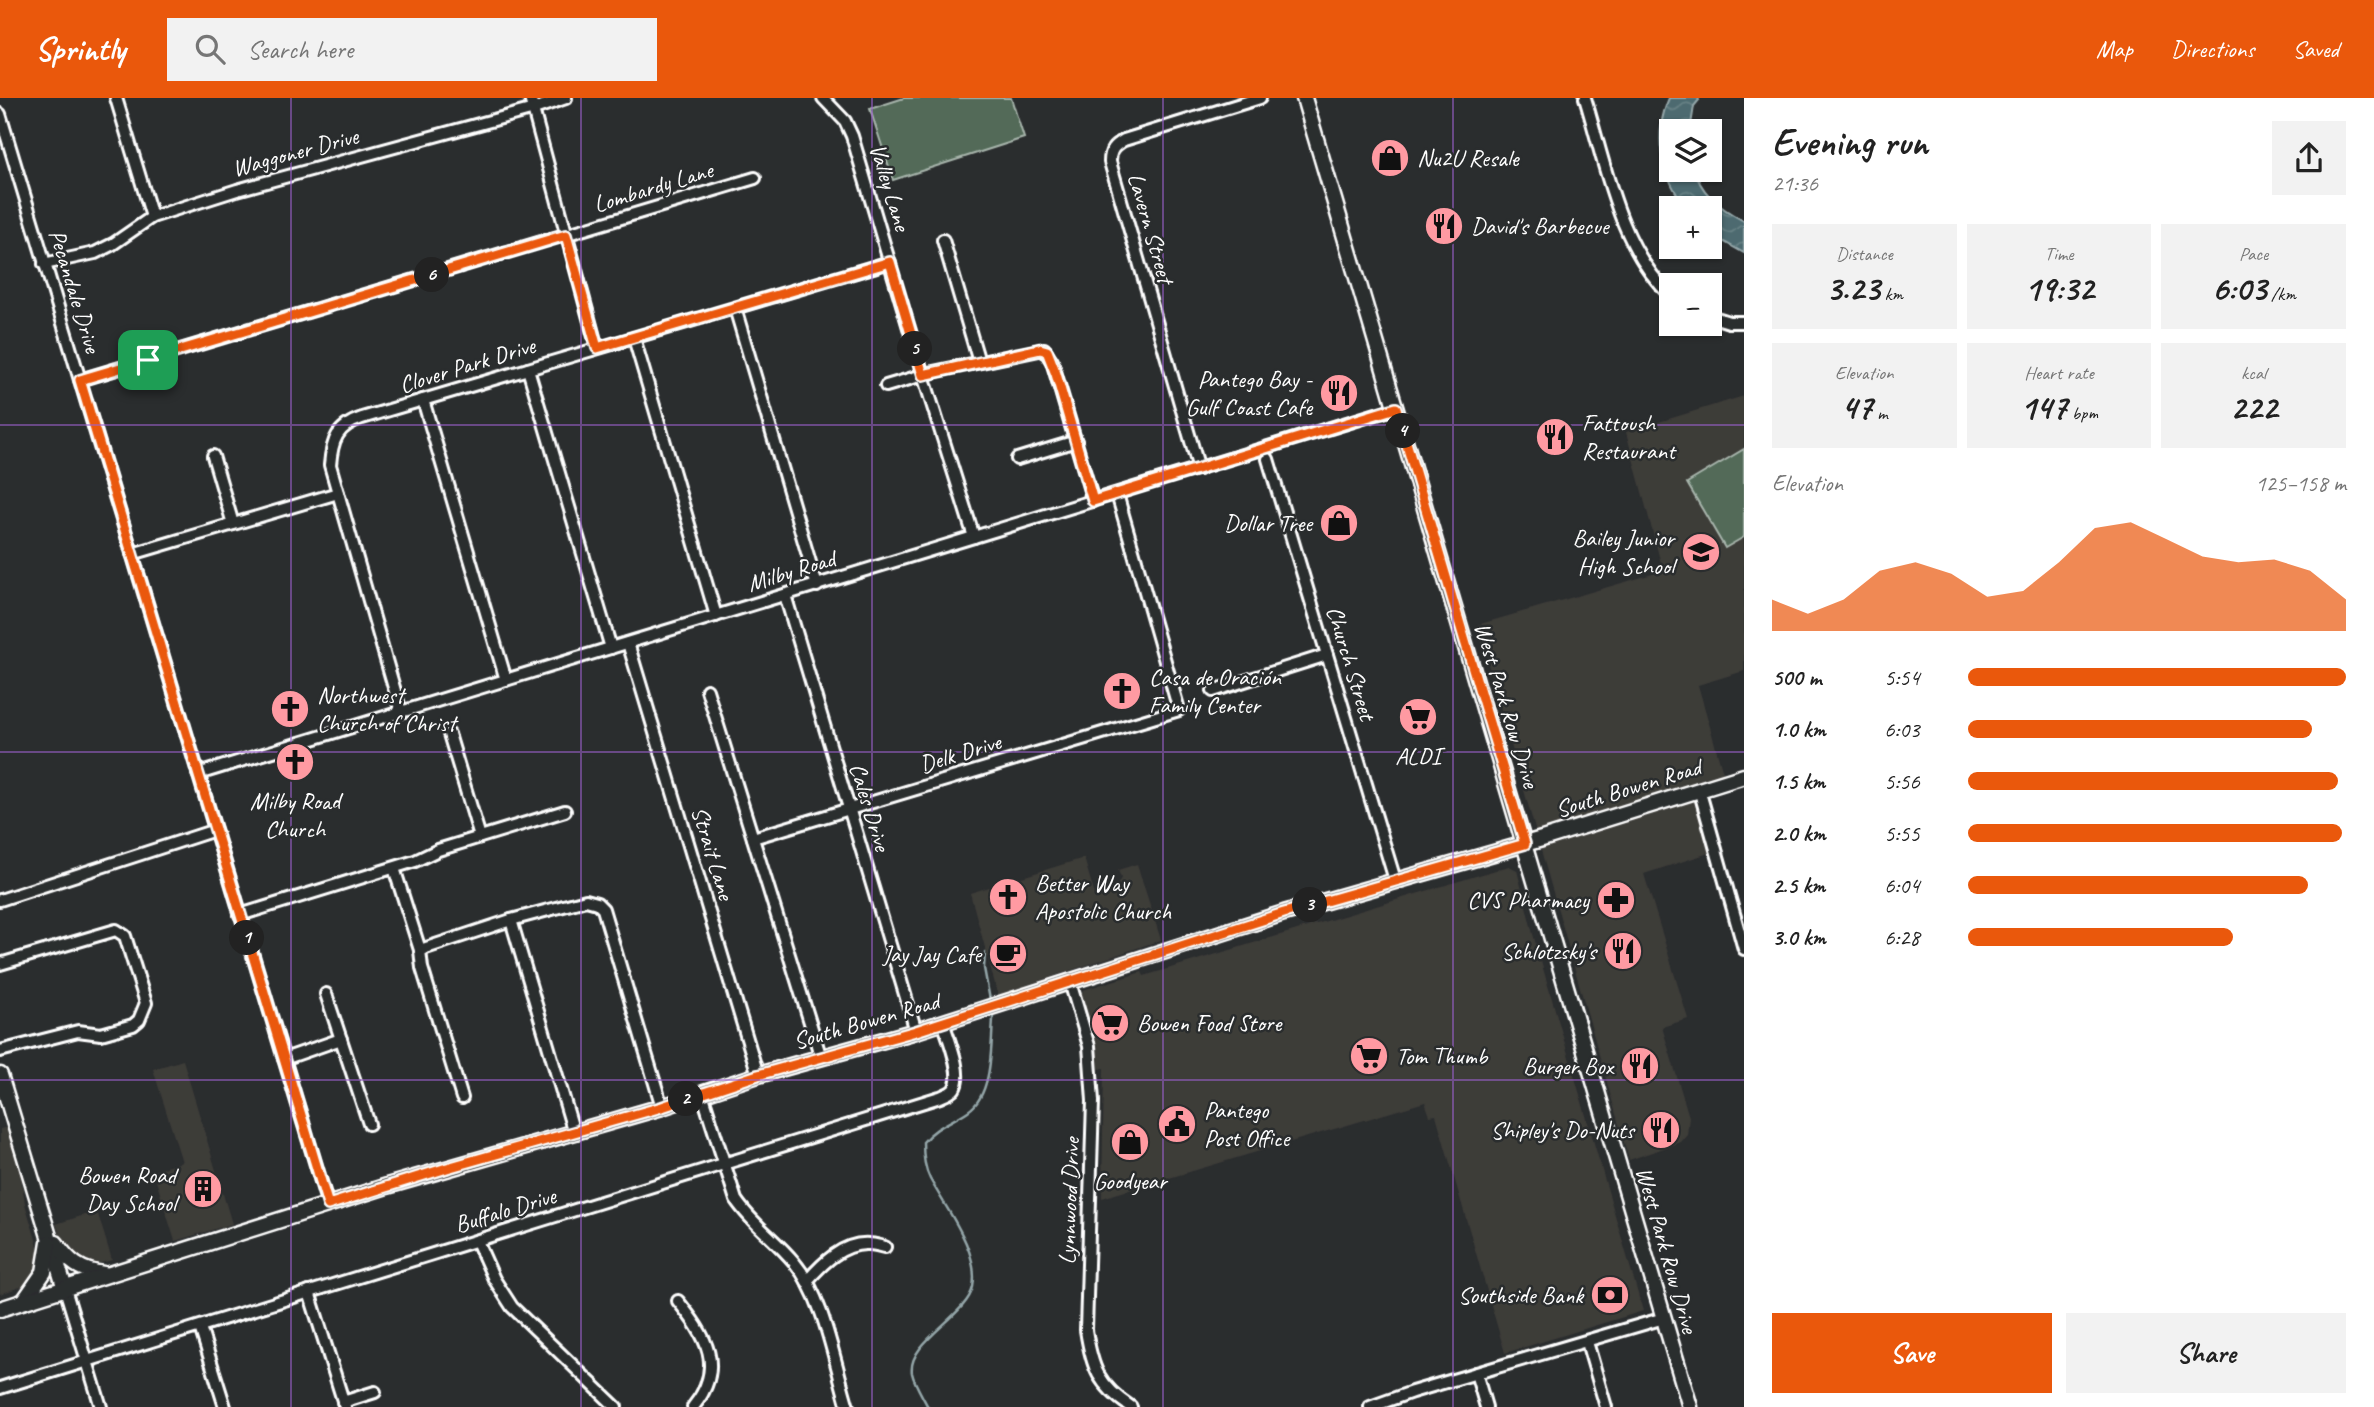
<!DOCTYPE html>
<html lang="en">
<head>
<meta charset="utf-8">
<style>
  body { margin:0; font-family:Caveat,sans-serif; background:#f2f2f2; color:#222; height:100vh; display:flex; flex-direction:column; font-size:26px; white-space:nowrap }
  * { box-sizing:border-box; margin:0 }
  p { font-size:23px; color:#767676 }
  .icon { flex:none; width:38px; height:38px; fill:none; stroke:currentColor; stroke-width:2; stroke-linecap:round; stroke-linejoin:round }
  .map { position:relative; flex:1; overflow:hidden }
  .drawer { display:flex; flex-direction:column; background:#fff; width:630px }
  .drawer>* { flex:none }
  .buttons { position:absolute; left:1659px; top:21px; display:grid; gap:14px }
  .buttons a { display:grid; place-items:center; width:63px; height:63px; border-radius:0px; background:#fff; box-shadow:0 2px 5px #0004; font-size:35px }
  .pin { position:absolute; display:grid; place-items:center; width:60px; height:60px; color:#fff; margin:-30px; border-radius:14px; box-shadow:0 4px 10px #0006 }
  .km { position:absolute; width:35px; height:35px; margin:-18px; border-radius:50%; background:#222; color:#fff; font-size:19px; line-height:35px; text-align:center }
  .round { display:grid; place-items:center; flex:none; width:74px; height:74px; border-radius:0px; background:#f2f2f2 }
  .headline { display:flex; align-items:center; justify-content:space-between; height:119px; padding:0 28px }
  h1 { font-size:38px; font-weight:700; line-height:52px }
  .figures { display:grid; grid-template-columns:repeat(3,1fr); gap:10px; height:119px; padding:7px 28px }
  .figures div { display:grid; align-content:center; border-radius:0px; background:#f2f2f2; text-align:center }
  .figures b { font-size:35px; font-weight:700 }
  .figures small { font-size:19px; font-weight:400 }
  .figures p { font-size:19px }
  .chart { height:196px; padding:14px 28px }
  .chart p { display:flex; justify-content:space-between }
  .chart svg { width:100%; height:126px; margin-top:7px; fill:#ea580c; opacity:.7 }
  .action { display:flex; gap:14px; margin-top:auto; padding:14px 28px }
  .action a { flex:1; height:80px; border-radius:0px; background:#ea580c; color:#fff; font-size:28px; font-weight:700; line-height:80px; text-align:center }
  .action a+a { background:#f2f2f2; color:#222 }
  ul { padding:0 28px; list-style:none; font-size:23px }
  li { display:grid; grid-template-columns:112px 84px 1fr; align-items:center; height:52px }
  li i { height:18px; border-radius:9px; background:#ea580c }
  header { display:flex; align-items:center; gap:42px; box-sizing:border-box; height:98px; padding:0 35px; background:#ea580c; color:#fff }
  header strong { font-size:33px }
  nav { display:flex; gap:38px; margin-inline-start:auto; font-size:24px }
  .search { width:490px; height:63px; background:#f2f2f2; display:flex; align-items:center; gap:18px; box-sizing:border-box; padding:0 24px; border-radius:0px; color:#767676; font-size:26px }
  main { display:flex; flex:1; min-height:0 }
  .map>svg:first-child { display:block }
</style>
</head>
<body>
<header>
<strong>Sprintly</strong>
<div class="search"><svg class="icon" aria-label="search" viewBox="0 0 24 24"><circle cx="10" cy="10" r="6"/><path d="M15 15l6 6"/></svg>Search here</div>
<nav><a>Map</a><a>Directions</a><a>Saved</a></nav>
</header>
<main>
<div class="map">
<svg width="1744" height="1309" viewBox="0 0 1744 1309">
  <defs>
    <pattern id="water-waves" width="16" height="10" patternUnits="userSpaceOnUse" patternTransform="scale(1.75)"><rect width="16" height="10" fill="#4d6b70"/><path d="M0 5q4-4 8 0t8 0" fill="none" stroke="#688185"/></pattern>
  </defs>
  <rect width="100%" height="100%" fill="#2a2d2e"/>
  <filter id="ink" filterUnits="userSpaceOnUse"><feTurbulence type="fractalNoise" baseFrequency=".0143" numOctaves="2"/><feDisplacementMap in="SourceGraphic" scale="14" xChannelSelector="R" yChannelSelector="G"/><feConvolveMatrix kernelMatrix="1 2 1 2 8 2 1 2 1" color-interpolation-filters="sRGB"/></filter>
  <g filter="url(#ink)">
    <!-- built -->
    <g fill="#3e3c39">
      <polygon points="1744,298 1744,573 1698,587 1724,678 1692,687 1712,754 1644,776 1688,921 1662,929 1689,1019 1687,1037 1681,1044 1629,1062 1477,527 1663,473 1626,334"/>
      <polygon points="1084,760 1096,801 1099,794 1117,788 1121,780 1118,772 1137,766 1161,842 998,897 970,795"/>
      <polygon points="1509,768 1517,772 1533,836 1643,1213 1505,1255 1436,1017 1430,1018 1425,1004 1102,1100 1104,970 1099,971 1094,940 1081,896 1083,892 1142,874 1144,878"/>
      <polygon points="183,962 232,1126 175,1143 153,1073 182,1064 153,971"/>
      <polygon points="8,1029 19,1063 25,1106 38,1148 39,1163 37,1174 31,1183 26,1187 0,1196 0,1031"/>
      <polygon points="97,1113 112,1162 90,1168 83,1165 65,1150 56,1126"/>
    </g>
    <!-- pitch -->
    <g fill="#526b59" stroke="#a8b5ac" stroke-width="2">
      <polygon points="904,0 1011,0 1024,40 893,82 870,11"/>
      <polygon points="1744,351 1744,439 1725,450 1687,385"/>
    </g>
    <!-- water -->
    <path fill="url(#water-waves)" stroke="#94a6a9" stroke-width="2" d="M1669 0H1698L1699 2 1694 8 1690 33H1671V72H1695C1700 95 1723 112 1744 123V155L1710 136V110H1686C1662 77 1652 39 1669 0Z"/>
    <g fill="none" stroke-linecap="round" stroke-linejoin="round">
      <!-- stream -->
      <g stroke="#94a6a9" stroke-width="2.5">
        <polyline points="985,854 984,870 990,902"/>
        <path d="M928 1309C923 1299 914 1285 912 1275 907 1244 967 1218 973 1189 980 1153 946 1111 930 1081 924 1069 923 1056 923 1044 936 1028 952 1024 968 1013 993 997 991 947 993 921L992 912"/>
      </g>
      <!-- minor casing -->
      <g stroke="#fff" stroke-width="16">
        <g id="minor">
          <polyline points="116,0 152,119"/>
          <polyline points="530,0 597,250"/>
          <polyline points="823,0 845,23 852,38 923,277 974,439"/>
          <path d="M1585 0C1605 65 1619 150 1671 198"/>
          <polyline points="0,16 328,1107"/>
          <polyline points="943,142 979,264"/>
          <polyline points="44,166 95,155 113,146 152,119 237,92 534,11 566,0"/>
          <polyline points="735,210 817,488"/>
          <polyline points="1710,218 1729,224 1744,224"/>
          <polyline points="634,240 716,518"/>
          <polyline points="528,271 611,550"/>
          <polyline points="80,282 755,80"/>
          <polyline points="886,288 933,274 1044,251 1052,263 1093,403"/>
          <polyline points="423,302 506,582"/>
          <polyline points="213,358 233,426"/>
          <polyline points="1017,361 1076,343"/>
          <polyline points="1268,361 1395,782"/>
          <path d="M1199 371 1110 64C1110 52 1114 48 1124 42L1260 0"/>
          <polyline points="132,456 338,395"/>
          <polyline points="785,497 916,933"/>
          <polyline points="628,545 758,977"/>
          <polyline points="707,592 821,960"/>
          <polyline points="1213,593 1327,557"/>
          <path d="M401 614 330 367C332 342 337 328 362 320L890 164"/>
          <polyline points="449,636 480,739"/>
          <polyline points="198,676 1396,310"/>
          <polyline points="1699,691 1744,851"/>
          <polyline points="753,740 1179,612 1117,396"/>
          <polyline points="394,770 420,852 422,870 462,1000"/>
          <polyline points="0,802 215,732"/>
          <polyline points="240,817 415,763 438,752 565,713"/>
          <polyline points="511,822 574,1035"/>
          <polyline points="420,852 511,822 586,802 597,805 603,811 662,1009"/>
          <polyline points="0,866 116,832 125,838 146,905 139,922 133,927 101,936 78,933 0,953"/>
          <path d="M1070 884 1089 948 1093 1003 1086 1232C1092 1270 1098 1287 1131 1309"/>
          <polyline points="326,896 369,1026"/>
          <polyline points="284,961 341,941"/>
          <path d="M702 995 736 1102C752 1126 776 1142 794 1164 825 1201 834 1264 848 1309"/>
          <polyline points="477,1143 494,1181 512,1209 616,1309"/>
          <path d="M807 1183C822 1166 843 1144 869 1146 874 1146 880 1148 885 1149"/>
          <polyline points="65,1191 101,1309"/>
          <polyline points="309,1194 345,1309"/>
          <path d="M678 1203C706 1238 726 1269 693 1309"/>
          <polyline points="200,1229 225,1309"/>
          <polyline points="1587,1244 1606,1309"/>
          <polyline points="1476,1275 1486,1309"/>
          <path d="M0 1290 940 999C945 997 951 995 954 991 964 977 948 940 943 924"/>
          <polyline points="343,1304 375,1294"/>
          <polyline points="1370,1309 1412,1294 1664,1220"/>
        </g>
      </g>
      <!-- major casing -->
      <g stroke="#fff" stroke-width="19">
        <g id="major">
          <polyline points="1304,0 1690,1309"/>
          <polyline points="0,977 65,1191"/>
          <path d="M56 1145C69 1164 80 1173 104 1176"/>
          <polyline points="24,1203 44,1174 49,1144"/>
          <polyline points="0,1211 387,1088 662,1009 758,977 916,933 1284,815 1542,741 1744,678"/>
        </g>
      </g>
      <!-- minor -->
      <use href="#minor" stroke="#2a2d2e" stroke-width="10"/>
      <!-- major -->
      <use href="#major" stroke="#2a2d2e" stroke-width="14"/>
    </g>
  </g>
  <g fill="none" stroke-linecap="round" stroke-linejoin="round" filter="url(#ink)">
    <!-- route casing -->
    <g stroke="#fff" stroke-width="14">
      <polygon id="route" points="566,137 597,250 890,164 923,277 1040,251 1047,253 1056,276 1093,403 1396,310 1525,746 1284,815 916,933 758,977 662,1009 447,1070 328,1107 80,282"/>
    </g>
    <!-- route -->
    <use href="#route" stroke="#ea580c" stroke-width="9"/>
  </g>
  <!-- grid -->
  <path fill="none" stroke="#9c61cf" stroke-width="2" stroke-opacity="0.55" d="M291 0V1309M581 0V1309M872 0V1309M1163 0V1309M1453 0V1309M0 327H1744M0 654H1744M0 982H1744"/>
  <!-- icons -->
  <defs>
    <g id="shop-disc" transform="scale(2.0125)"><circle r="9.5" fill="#ff9aa2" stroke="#2a2d2e"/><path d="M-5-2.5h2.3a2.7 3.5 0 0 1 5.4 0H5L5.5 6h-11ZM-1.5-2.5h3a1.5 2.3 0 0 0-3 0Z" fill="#111"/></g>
    <g id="restaurant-disc" transform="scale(2.0125)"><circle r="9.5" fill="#ff9aa2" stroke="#2a2d2e"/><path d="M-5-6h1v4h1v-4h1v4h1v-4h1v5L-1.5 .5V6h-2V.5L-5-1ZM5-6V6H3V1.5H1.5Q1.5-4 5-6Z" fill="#111"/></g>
    <g id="school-disc" transform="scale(2.0125)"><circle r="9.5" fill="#ff9aa2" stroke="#2a2d2e"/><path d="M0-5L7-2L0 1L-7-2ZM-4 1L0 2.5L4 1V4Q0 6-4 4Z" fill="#111"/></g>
    <g id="church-disc" transform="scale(2.0125)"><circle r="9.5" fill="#ff9aa2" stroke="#2a2d2e"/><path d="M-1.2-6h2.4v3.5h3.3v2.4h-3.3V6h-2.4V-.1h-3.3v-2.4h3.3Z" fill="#111"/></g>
    <g id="supermarket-disc" transform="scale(2.0125)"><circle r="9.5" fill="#ff9aa2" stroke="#2a2d2e"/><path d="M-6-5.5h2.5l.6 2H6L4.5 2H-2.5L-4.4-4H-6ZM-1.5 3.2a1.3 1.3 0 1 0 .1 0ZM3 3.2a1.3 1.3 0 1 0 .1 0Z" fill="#111"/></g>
    <g id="pharmacy-disc" transform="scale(2.0125)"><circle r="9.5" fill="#ff9aa2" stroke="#2a2d2e"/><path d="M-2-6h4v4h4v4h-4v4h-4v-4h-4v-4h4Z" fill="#111"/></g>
    <g id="cafe-disc" transform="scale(2.0125)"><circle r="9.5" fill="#ff9aa2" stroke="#2a2d2e"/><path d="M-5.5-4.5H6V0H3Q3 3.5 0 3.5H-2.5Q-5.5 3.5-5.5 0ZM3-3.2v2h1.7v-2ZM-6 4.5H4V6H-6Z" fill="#111"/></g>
    <g id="civic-disc" transform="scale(2.0125)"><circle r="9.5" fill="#ff9aa2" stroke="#2a2d2e"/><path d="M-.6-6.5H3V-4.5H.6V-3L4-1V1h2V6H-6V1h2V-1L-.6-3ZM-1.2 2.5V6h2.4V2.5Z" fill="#111"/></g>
    <g id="building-disc" transform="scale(2.0125)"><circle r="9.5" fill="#ff9aa2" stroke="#2a2d2e"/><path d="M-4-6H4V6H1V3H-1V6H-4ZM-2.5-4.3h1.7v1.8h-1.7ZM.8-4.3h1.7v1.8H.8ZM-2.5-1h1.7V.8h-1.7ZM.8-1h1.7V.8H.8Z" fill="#111"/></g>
    <g id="bank-disc" transform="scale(2.0125)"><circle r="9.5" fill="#ff9aa2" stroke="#2a2d2e"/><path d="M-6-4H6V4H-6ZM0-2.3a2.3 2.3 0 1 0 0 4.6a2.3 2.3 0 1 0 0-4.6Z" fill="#111"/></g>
  </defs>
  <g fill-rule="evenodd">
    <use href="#shop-disc" x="1390" y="60"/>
    <use href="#restaurant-disc" x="1444" y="128"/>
    <use href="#restaurant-disc" x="1339" y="295"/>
    <use href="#restaurant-disc" x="1555" y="339"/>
    <use href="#shop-disc" x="1339" y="425"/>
    <use href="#school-disc" x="1701" y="454"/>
    <use href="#church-disc" x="1122" y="593"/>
    <use href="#church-disc" x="290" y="611"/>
    <use href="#supermarket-disc" x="1418" y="619"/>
    <use href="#church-disc" x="295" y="664"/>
    <use href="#church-disc" x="1008" y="799"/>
    <use href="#pharmacy-disc" x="1616" y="802"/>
    <use href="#restaurant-disc" x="1623" y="853"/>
    <use href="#cafe-disc" x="1008" y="856"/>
    <use href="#supermarket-disc" x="1110" y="925"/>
    <use href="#supermarket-disc" x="1369" y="958"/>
    <use href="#restaurant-disc" x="1640" y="968"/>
    <use href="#civic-disc" x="1177" y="1026"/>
    <use href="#restaurant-disc" x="1661" y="1032"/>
    <use href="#shop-disc" x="1130" y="1044"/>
    <use href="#building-disc" x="203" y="1091"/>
    <use href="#bank-disc" x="1610" y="1197"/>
  </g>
  <g text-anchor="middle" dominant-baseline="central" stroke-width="5" stroke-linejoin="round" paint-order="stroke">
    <!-- street labels -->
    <g font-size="24" fill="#fff" stroke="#2a2d2e">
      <text transform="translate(295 54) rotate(-15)">Waggoner Drive</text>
      <text transform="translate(653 89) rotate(-17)">Lombardy Lane</text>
      <text transform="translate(890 89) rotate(73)">Valley Lane</text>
      <text transform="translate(1151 130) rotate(74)">Lavern Street</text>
      <text transform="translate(75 193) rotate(73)">Pecandale Drive</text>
      <text transform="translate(467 267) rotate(-17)">Clover Park Drive</text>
      <text transform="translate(791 473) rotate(-17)">Milby Road</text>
      <text transform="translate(1351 565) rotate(73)">Church Street</text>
      <text transform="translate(1507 607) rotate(73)">West Park Row Drive</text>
      <text transform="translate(960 655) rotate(-17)">Delk Drive</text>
      <text transform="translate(1628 690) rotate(-17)">South Bowen Road</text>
      <text transform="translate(870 709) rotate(73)">Cales Drive</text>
      <text transform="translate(713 755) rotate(73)">Strait Lane</text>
      <text transform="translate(866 923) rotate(-16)">South Bowen Road</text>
      <text transform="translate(1069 1103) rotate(-88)">Lynnwood Drive</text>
      <text transform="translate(505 1112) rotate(-17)">Buffalo Drive</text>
      <text transform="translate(1667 1152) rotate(74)">West Park Row Drive</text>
    </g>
    <!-- poi labels -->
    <g font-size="24" fill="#fff" stroke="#2a2d2e" text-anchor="end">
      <text x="1417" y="60" text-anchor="start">Nu2U Resale</text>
      <text x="1471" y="128" text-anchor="start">David's Barbecue</text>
      <text x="1312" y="281">Pantego Bay -<tspan x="1312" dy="28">Gulf Coast Cafe</tspan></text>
      <text x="1582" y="325" text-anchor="start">Fattoush<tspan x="1582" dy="28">Restaurant</tspan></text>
      <text x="1312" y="425">Dollar Tree</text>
      <text x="1674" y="440">Bailey Junior<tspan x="1674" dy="28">High School</tspan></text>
      <text x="1149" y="579" text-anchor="start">Casa de Oración<tspan x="1149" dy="28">Family Center</tspan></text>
      <text x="317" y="597" text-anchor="start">Northwest<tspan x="317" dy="28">Church of Christ</tspan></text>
      <text x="1418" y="658" text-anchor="middle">ALDI</text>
      <text x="295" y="703" text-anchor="middle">Milby Road<tspan x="295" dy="28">Church</tspan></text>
      <text x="1035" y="785" text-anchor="start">Better Way<tspan x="1035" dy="28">Apostolic Church</tspan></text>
      <text x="1589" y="802">CVS Pharmacy</text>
      <text x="1596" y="853">Schlotzsky's</text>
      <text x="981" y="856">Jay Jay Cafe</text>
      <text x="1137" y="925" text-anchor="start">Bowen Food Store</text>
      <text x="1396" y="958" text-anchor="start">Tom Thumb</text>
      <text x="1613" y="968">Burger Box</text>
      <text x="1204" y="1012" text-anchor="start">Pantego<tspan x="1204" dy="28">Post Office</tspan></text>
      <text x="1634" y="1032">Shipley's Do-Nuts</text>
      <text x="176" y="1077">Bowen Road<tspan x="176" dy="28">Day School</tspan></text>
      <text x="1130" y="1083" text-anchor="middle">Goodyear</text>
      <text x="1583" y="1197">Southside Bank</text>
    </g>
  </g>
</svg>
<div class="buttons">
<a><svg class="icon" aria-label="layers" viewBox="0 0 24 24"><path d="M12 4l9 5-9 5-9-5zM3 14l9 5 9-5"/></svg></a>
<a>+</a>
<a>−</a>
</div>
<div class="pin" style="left:148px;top:262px;background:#1e9e55"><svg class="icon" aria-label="arrive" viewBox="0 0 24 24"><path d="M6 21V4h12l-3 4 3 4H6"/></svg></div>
<b class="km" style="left:247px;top:840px">1</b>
<b class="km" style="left:686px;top:1001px">2</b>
<b class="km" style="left:1310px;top:807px">3</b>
<b class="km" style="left:1403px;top:333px">4</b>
<b class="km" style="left:915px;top:251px">5</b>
<b class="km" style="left:432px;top:177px">6</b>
</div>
<section class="drawer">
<div class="headline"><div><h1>Evening run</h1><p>21:36</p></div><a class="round"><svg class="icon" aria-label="share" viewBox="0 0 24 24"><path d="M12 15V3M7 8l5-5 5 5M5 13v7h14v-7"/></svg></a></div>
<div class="figures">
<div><p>Distance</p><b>3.23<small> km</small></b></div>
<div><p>Time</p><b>19:32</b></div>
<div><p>Pace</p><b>6:03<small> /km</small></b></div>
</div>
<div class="figures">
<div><p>Elevation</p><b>47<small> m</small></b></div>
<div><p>Heart rate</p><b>147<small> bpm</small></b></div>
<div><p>kcal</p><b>222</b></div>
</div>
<div class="chart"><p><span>Elevation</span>125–158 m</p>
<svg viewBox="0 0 160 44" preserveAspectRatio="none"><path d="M0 44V33L10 38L20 33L30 23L40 20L50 24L60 32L70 30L80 20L90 8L100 6L110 12L120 18L130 20L140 19L150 23L160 33V44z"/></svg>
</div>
<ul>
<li><b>500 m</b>5:54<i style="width:100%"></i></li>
<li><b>1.0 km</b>6:03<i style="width:91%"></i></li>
<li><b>1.5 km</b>5:56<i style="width:98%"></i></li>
<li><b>2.0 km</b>5:55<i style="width:99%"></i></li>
<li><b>2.5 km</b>6:04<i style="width:90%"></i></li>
<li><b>3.0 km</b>6:28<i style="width:70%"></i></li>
</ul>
<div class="action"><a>Save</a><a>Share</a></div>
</section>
</main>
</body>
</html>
